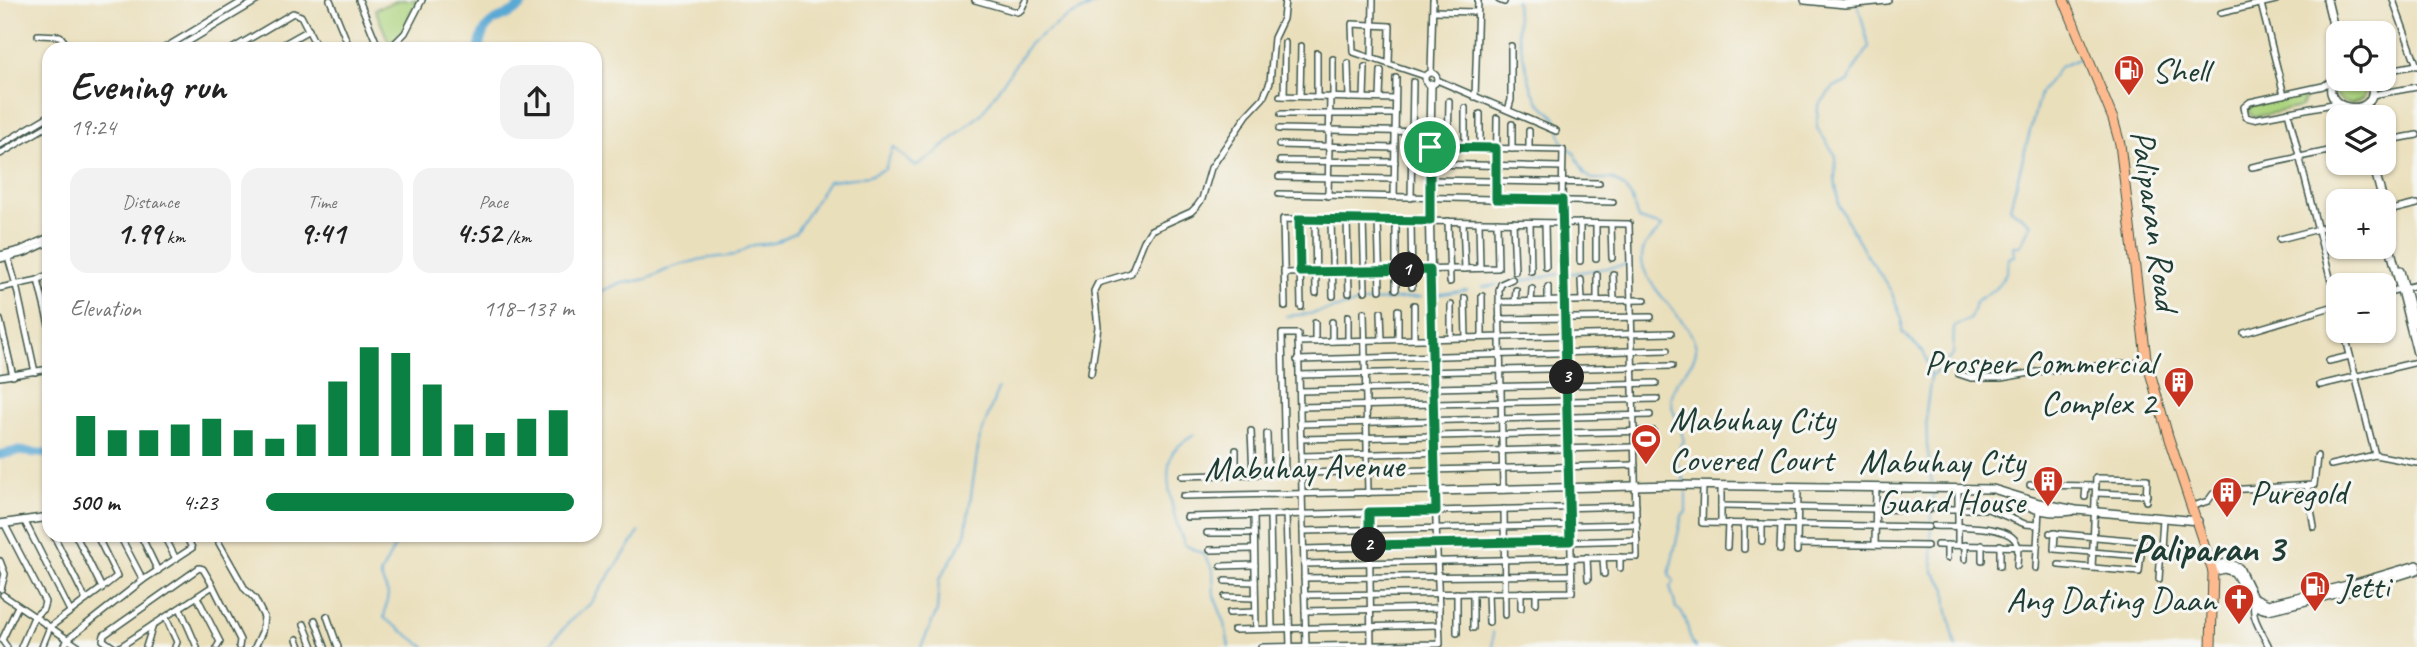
<!DOCTYPE html>
<html lang="en">
<head>
<meta charset="utf-8">
<style>
  body { margin:0; font-family:Caveat,sans-serif; background:#f2f2f2; color:#222; height:100vh; display:flex; flex-direction:column; font-size:26px; white-space:nowrap }
  * { box-sizing:border-box; margin:0 }
  p { font-size:23px; color:#767676 }
  .icon { flex:none; width:38px; height:38px; fill:none; stroke:currentColor; stroke-width:2; stroke-linecap:round; stroke-linejoin:round }
  .map { position:relative; flex:1; overflow:hidden }
  .side { position:absolute; left:42px; top:42px; width:560px; height:500px; display:flex; flex-direction:column; background:#fff; border-radius:21px; box-shadow:0 2px 5px #0004 }
  .side>* { flex:none }
  .buttons { position:absolute; left:2326px; top:21px; display:grid; gap:14px }
  .buttons a { display:grid; place-items:center; width:70px; height:70px; border-radius:14px; background:#fff; box-shadow:0 2px 5px #0004; font-size:35px }
  .pin { position:absolute; display:grid; place-items:center; width:60px; height:60px; color:#fff; margin:-30px; border:4px solid #fff; border-radius:50%; box-shadow:0 2px 7px #0007 }
  .km { position:absolute; width:35px; height:35px; margin:-18px; border-radius:50%; background:#222; color:#fff; font-size:19px; line-height:35px; text-align:center }
  .round { display:grid; place-items:center; flex:none; width:74px; height:74px; border-radius:21px; background:#f2f2f2 }
  .head { display:flex; align-items:center; justify-content:space-between; height:119px; padding:0 28px }
  h1 { font-size:38px; font-weight:700; line-height:52px }
  .metrics { display:grid; grid-template-columns:repeat(3,1fr); gap:10px; height:119px; padding:7px 28px }
  .metrics div { display:grid; align-content:center; border-radius:18px; background:#f2f2f2; text-align:center }
  .metrics b { font-size:30px; font-weight:700 }
  .metrics small { font-size:19px; font-weight:400 }
  .metrics p { font-size:19px }
  .chart { height:196px; padding:14px 28px }
  .chart p { display:flex; justify-content:space-between }
  .chart svg { width:100%; height:126px; margin-top:7px; stroke:#0b8043; stroke-width:6 }
  ul { padding:0 28px; list-style:none; font-size:23px }
  li { display:grid; grid-template-columns:112px 84px 1fr; align-items:center; height:52px }
  li i { height:18px; border-radius:9px; background:#0b8043 }
  .map>svg:first-child { display:block }
</style>
</head>
<body>
<div class="map">
<svg width="2417" height="647" viewBox="0 0 2417 647">
  <rect width="100%" height="100%" fill="#f6f6f2"/>
  <filter id="ink" filterUnits="userSpaceOnUse"><feTurbulence type="fractalNoise" baseFrequency=".0143" numOctaves="2"/><feDisplacementMap in="SourceGraphic" scale="14" xChannelSelector="R" yChannelSelector="G"/><feConvolveMatrix kernelMatrix="1 2 1 2 8 2 1 2 1" color-interpolation-filters="sRGB"/></filter>
  <filter id="wash" filterUnits="userSpaceOnUse"><feTurbulence type="fractalNoise" baseFrequency=".00686" numOctaves="4" result="noise"/><feDisplacementMap in="SourceGraphic" scale="28" xChannelSelector="R" yChannelSelector="G"/><feGaussianBlur stdDeviation="1.57" result="paint"/><feColorMatrix in="noise" values="0 0 0 0 0 0 0 0 0 0 0 0 0 0 0 0 0 1.4 0 .05"/><feComposite in="paint" operator="in"/></filter>
  <g filter="url(#wash)">
    <rect width="100%" height="100%" fill="#eadfbb"/>
    <!-- green -->
    <g fill="#acd37e" stroke="#668859" stroke-width="2">
      <polygon points="399,0 419,0 410,14 404,32 390,45 375,9"/>
      <polygon points="2338,79 2363,79 2367,87 2364,97 2351,104 2341,101 2335,92"/>
      <polygon points="2298,95 2305,99 2301,107 2254,117 2248,112 2252,105"/>
    </g>
    <g fill="none" stroke-linecap="round" stroke-linejoin="round">
      <!-- stream -->
      <g stroke="#5aa9d4" stroke-width="2">
        <path d="M1516 0 1518 35 1532 90 1538 101 1556 118 1562 141 1575 154 1585 174 1592 179H1612L1624 187 1631 197 1638 219 1662 226C1658 234 1649 239 1645 246 1627 278 1693 318 1696 348 1698 363 1671 380 1671 400 1672 413 1681 427 1684 441 1670 459 1679 465 1685 484"/>
        <path d="M1858 4 1869 47C1862 60 1852 68 1849 82L1833 87 1818 107 1817 128 1836 156 1835 179 1839 206 1865 252 1891 291 1902 319V332L1924 353 1931 377 1926 412 1927 445 1932 485"/>
        <polyline points="1567,274 1626,265"/>
        <polyline points="1507,284 1559,274"/>
        <polyline points="1483,287 1497,285"/>
        <polyline points="595,294 618,284 647,279 673,267 702,259 735,255 753,245 774,243 796,232 828,181 869,176 885,169 893,147 915,166 935,154 982,113 1030,43 1066,18 1104,0"/>
        <polyline points="1435,295 1467,290"/>
        <polyline points="1286,316 1309,314 1365,302 1421,297"/>
        <polyline points="1933,375 1953,355 1954,326 1970,319 1976,301 1996,288 2007,271 2008,258 2014,256 2013,246 2020,246 2031,224 2010,208 2040,93 2060,67 2082,57"/>
        <path d="M1194 435C1188 439 1177 445 1173 452 1161 474 1175 524 1185 545L1203 554 1213 569 1214 596 1225 623 1229 647"/>
        <path d="M1686 489V512L1682 516 1669 574 1674 581 1670 586 1676 608C1691 617 1685 635 1695 647"/>
        <polyline points="1933,491 1931,534 1933,571 1946,587 1947,607 1956,647"/>
        <polyline points="400,536 380,575 388,594 384,618 425,647"/>
        <polyline points="548,647 571,620 590,604 640,531"/>
        <polyline points="921,647 937,611 939,580 965,537 979,441 998,388"/>
        <polyline points="1493,647 1493,632"/>
      </g>
      <!-- river -->
      <g stroke="#5aa9d4" stroke-width="9">
        <path d="M479 49C485 9 506 26 526 0"/>
        <polyline points="0,455 17,451 49,454"/>
      </g>
    </g>
  </g>
  <g filter="url(#ink)">
    <g fill="none" stroke-linecap="round" stroke-linejoin="round">
      <!-- minor casing -->
      <g stroke="#3d5548" stroke-width="8">
        <g id="minor">
          <polyline points="330,0 350,49"/>
          <polyline points="359,0 379,49"/>
          <polyline points="975,0 1017,12 1021,10 1026,0"/>
          <polyline points="1499,0 1504,2"/>
          <polyline points="2260,0 2284,95"/>
          <polyline points="2393,0 2417,66"/>
          <polyline points="1433,11 1477,12"/>
          <polyline points="2221,13 2276,0"/>
          <polyline points="38,35 60,36 70,49"/>
          <polyline points="163,49 245,0"/>
          <polyline points="176,49 258,0"/>
          <polyline points="232,49 293,13 301,16 318,49"/>
          <polyline points="275,49 309,30"/>
          <polyline points="389,49 405,33 422,0"/>
          <polyline points="1372,58 1373,0"/>
          <polyline points="1348,63 1349,98"/>
          <polyline points="1389,64 1390,26 1352,24 1353,52 1425,76"/>
          <polyline points="2384,71 2417,65"/>
          <polyline points="1431,73 1433,0"/>
          <circle cx="1431" cy="79" r="6"/>
          <polyline points="2334,79 2323,86 2250,102 2244,107 2246,117 2253,119 2338,103"/>
          <polyline points="1437,80 1556,131"/>
          <polyline points="2372,95 2417,87"/>
          <polyline points="1280,96 1395,99"/>
          <polyline points="1284,96 1285,43"/>
          <polyline points="1300,96 1301,46"/>
          <polyline points="1317,97 1317,53"/>
          <polyline points="1333,97 1333,59"/>
          <polyline points="1475,97 1478,0"/>
          <polyline points="1364,98 1365,67"/>
          <polyline points="1380,98 1381,71"/>
          <polyline points="1465,108 1465,148"/>
          <polyline points="1508,110 1511,100 1511,46"/>
          <polyline points="2288,112 2338,309"/>
          <polyline points="1281,114 1395,114"/>
          <polyline points="1480,114 1480,148"/>
          <polyline points="1279,129 1430,132"/>
          <polyline points="2384,141 2417,135"/>
          <polyline points="0,145 49,116"/>
          <polyline points="1279,145 1394,148"/>
          <polyline points="1448,148 1449,101"/>
          <polyline points="1512,149 1512,124"/>
          <polyline points="1529,149 1529,131"/>
          <polyline points="0,154 49,125"/>
          <polyline points="1280,161 1395,162"/>
          <polyline points="1430,164 1562,167"/>
          <polyline points="2252,167 2338,149"/>
          <polyline points="1279,177 1394,179"/>
          <polyline points="1429,180 1599,183"/>
          <polyline points="1279,194 1613,202"/>
          <polyline points="1328,196 1330,97"/>
          <polyline points="1394,197 1396,78"/>
          <polyline points="1411,198 1413,82"/>
          <polyline points="1496,199 1497,118"/>
          <polyline points="2384,212 2417,204"/>
          <polyline points="1299,219 1301,307"/>
          <polyline points="1315,219 1316,293"/>
          <polyline points="1331,220 1333,296"/>
          <polyline points="1347,220 1349,293"/>
          <polyline points="1363,220 1365,291"/>
          <polyline points="1378,220 1380,290"/>
          <polyline points="1411,221 1412,287"/>
          <polyline points="1448,221 1450,282"/>
          <polyline points="1463,222 1465,269"/>
          <polyline points="1479,222 1480,268"/>
          <polyline points="1513,222 1515,271"/>
          <polyline points="1530,223 1531,271"/>
          <polyline points="1545,223 1546,267"/>
          <polyline points="1596,224 1596,258"/>
          <polyline points="1611,224 1612,258"/>
          <polyline points="2280,239 2338,224"/>
          <polyline points="7,254 16,285 35,372"/>
          <polyline points="0,255 20,250 49,237"/>
          <polyline points="0,259 25,253 49,242"/>
          <polyline points="1580,261 1580,223"/>
          <polyline points="1284,273 1498,268 1497,222"/>
          <polyline points="1613,274 1614,300"/>
          <polyline points="1597,275 1597,300"/>
          <polyline points="38,280 49,325"/>
          <polyline points="1581,280 1582,300"/>
          <polyline points="0,288 38,280 49,274"/>
          <polyline points="1396,289 1396,221"/>
          <polyline points="2384,293 2417,285"/>
          <polyline points="1482,296 1482,337"/>
          <polyline points="1465,298 1466,338"/>
          <polyline points="1531,301 1532,289"/>
          <polyline points="1548,301 1548,287"/>
          <polyline points="1499,302 1645,300"/>
          <polyline points="1515,302 1516,290"/>
          <polyline points="1414,305 1414,339"/>
          <polyline points="1285,307 1283,219 1629,224 1637,557 1304,564"/>
          <polyline points="1398,310 1398,339"/>
          <polyline points="1364,312 1368,493"/>
          <polyline points="1381,312 1382,340"/>
          <polyline points="1499,319 1651,317"/>
          <polyline points="0,320 13,376"/>
          <polyline points="1315,323 1315,342"/>
          <polyline points="2344,331 2375,455"/>
          <polyline points="2244,333 2338,305"/>
          <polyline points="1451,338 1451,305"/>
          <polyline points="1332,341 1332,322"/>
          <polyline points="1348,341 1348,316"/>
          <polyline points="1298,342 1671,333"/>
          <polyline points="1297,360 1667,350"/>
          <polyline points="2329,361 2350,356"/>
          <polyline points="1091,373 1098,327 1094,291 1098,283 1131,273 1144,241 1151,230 1191,212 1197,206 1202,199 1211,168 1247,115 1263,98 1270,82 1274,38 1283,19 1285,0"/>
          <polyline points="1959,374 1971,378 2001,378 2048,370 2147,362"/>
          <polyline points="1299,375 1672,366"/>
          <polyline points="0,377 49,369"/>
          <polyline points="2320,385 2417,362"/>
          <polyline points="1300,391 1656,383"/>
          <polyline points="1300,407 1657,399"/>
          <polyline points="1300,424 1650,415"/>
          <polyline points="1251,431 1253,475"/>
          <polyline points="1267,434 1268,474"/>
          <polyline points="1301,439 1653,431"/>
          <polyline points="1236,450 1236,475"/>
          <polyline points="1301,456 1634,447"/>
          <polyline points="2331,465 2375,455 2417,463"/>
          <polyline points="1285,474 1282,334 1298,334 1306,647"/>
          <polyline points="1182,476 1635,465"/>
          <polyline points="2030,485 2096,486"/>
          <polyline points="1703,486 1702,523 1928,527"/>
          <polyline points="2307,486 2314,527"/>
          <polyline points="1721,487 1721,523"/>
          <polyline points="1503,490 1499,290 1501,284 1512,279"/>
          <polyline points="2096,493 2147,495"/>
          <polyline points="1183,496 1435,491 1440,644 1261,647"/>
          <polyline points="2085,497 2086,486"/>
          <polyline points="1721,506 1929,510"/>
          <polyline points="2193,506 2208,501 2213,494 2227,490 2314,485 2317,456"/>
          <polyline points="1504,509 1505,615"/>
          <polyline points="1935,509 1988,509 2025,524 2038,525"/>
          <polyline points="1369,512 1371,647"/>
          <polyline points="1286,514 1290,647"/>
          <polyline points="1254,515 1256,629"/>
          <polyline points="1270,515 1272,629"/>
          <polyline points="1187,517 1636,506"/>
          <polyline points="24,520 70,611"/>
          <polyline points="4,523 45,602 43,609 34,617 21,647"/>
          <path d="M1934 526C1951 527 2011 523 2017 544 2019 551 2017 560 2017 566"/>
          <polyline points="1303,531 1637,524"/>
          <polyline points="1207,533 1254,533"/>
          <polyline points="2050,533 2142,541 2139,572 2059,565"/>
          <polyline points="2055,533 2054,549 2141,556"/>
          <polyline points="54,536 86,600"/>
          <polyline points="76,536 102,588 117,576 97,536"/>
          <polyline points="120,536 143,580"/>
          <polyline points="141,536 158,571"/>
          <polyline points="164,536 176,559"/>
          <polyline points="1762,541 1762,524"/>
          <polyline points="219,543 245,589 255,599 264,617 262,632 255,647"/>
          <polyline points="1797,544 1927,546"/>
          <polyline points="1875,545 1876,488"/>
          <polyline points="1937,545 2037,547"/>
          <polyline points="1947,545 1947,558"/>
          <polyline points="1958,545 1958,489"/>
          <polyline points="1727,547 1728,523"/>
          <polyline points="2161,548 2207,552"/>
          <polyline points="1304,549 1637,540"/>
          <polyline points="1744,549 1744,523"/>
          <polyline points="1210,550 1254,549"/>
          <polyline points="1780,550 1781,524"/>
          <polyline points="1797,551 1798,487"/>
          <polyline points="1587,557 1588,579"/>
          <polyline points="1620,557 1620,568"/>
          <polyline points="1603,558 1604,574"/>
          <polyline points="1965,559 1965,545"/>
          <polyline points="1982,560 1982,545"/>
          <polyline points="0,561 5,574 1,589"/>
          <polyline points="1221,566 1255,565"/>
          <polyline points="2000,566 2000,545"/>
          <polyline points="2036,568 2039,508"/>
          <polyline points="2092,568 2096,478 2147,479 2146,501"/>
          <polyline points="1304,578 1571,575"/>
          <polyline points="2159,579 2163,518"/>
          <polyline points="1225,581 1255,582"/>
          <polyline points="1521,592 1521,608"/>
          <polyline points="1457,593 1457,633"/>
          <polyline points="1473,593 1473,628"/>
          <polyline points="1488,593 1489,622"/>
          <polyline points="3,595 79,647"/>
          <polyline points="1305,595 1572,592 1562,200 1563,150 1430,147"/>
          <polyline points="197,597 220,642 217,647"/>
          <polyline points="1225,597 1255,598"/>
          <path d="M2255 602C2249 616 2263 633 2269 647"/>
          <polyline points="1536,603 1536,592"/>
          <polyline points="180,608 197,647"/>
          <polyline points="1305,611 1439,608"/>
          <polyline points="1229,613 1255,612"/>
          <polyline points="327,616 338,647"/>
          <polyline points="166,618 177,642 175,647"/>
          <polyline points="315,620 325,647"/>
          <polyline points="304,624 313,647"/>
          <polyline points="1234,630 1439,625"/>
          <polyline points="297,639 300,647"/>
          <polyline points="7,647 2,640 18,606"/>
          <polyline points="42,647 50,627 102,588"/>
          <polyline points="64,647 68,639 143,580 192,548 186,536"/>
          <polyline points="113,647 103,640 104,635 199,568 203,569 213,586"/>
          <polyline points="120,647 153,625"/>
          <polyline points="146,647 153,625 213,586 240,640 239,647"/>
        </g>
      </g>
      <!-- tertiary casing -->
      <g stroke="#3d5548" stroke-width="10">
        <g id="tertiary">
          <polyline points="1805,0 1845,4 1887,0"/>
          <polyline points="2327,0 2338,45"/>
          <path d="M2338 73C2307 111 2387 124 2370 79"/>
          <polyline points="1431,84 1429,198 1435,491 1673,485 1993,489 2039,503 2076,510 2198,521"/>
          <polyline points="2373,163 2383,201"/>
          <polyline points="2384,204 2390,229"/>
          <polyline points="2384,223 2417,353"/>
          <polyline points="2400,271 2414,323"/>
          <path d="M2017 499C2032 511 2053 514 2072 511"/>
          <polyline points="0,524 49,517"/>
          <polyline points="2212,566 2228,563 2239,568 2253,597 2268,604 2356,583 2417,565"/>
          <path d="M2213 572 2224 569 2234 572C2246 587 2244 606 2268 610L2357 589 2417 570"/>
        </g>
      </g>
      <!-- primary casing -->
      <g stroke="#3d5548" stroke-width="11">
        <polyline id="primary" points="2064,0 2113,119 2120,144 2146,358 2168,436 2213,572 2211,647"/>
      </g>
      <!-- minor -->
      <use href="#minor" stroke="#fff" stroke-width="5"/>
      <!-- tertiary -->
      <use href="#tertiary" stroke="#fff" stroke-width="7"/>
      <!-- primary -->
      <use href="#primary" stroke="#fcba8e" stroke-width="9"/>
    </g>
  </g>
  <g fill="none" stroke-linecap="round" stroke-linejoin="round" filter="url(#ink)">
    <!-- route casing -->
    <g stroke="#fff" stroke-width="14">
      <polygon id="route" points="1430,147 1496,148 1496,199 1562,200 1570,541 1369,545 1369,512 1436,511 1430,270 1300,272 1299,219 1430,221"/>
    </g>
    <!-- route -->
    <use href="#route" stroke="#0b8043" stroke-width="9"/>
  </g>
  <!-- icons -->
  <defs>
    <g id="fuel-pin" transform="scale(1.575)"><path d="M0 17L-7.5 6A9.5 9.5 0 1 1 7.5 6Z" fill="#c8321e" stroke="#f6f6f2"/><path d="M-5.5-6h7V0h2V4h1.3V-2.5L3-4.5l.8-.8L6-3V5H2.5V1h-1V6h-7ZM-4.2-4.7v3.2H.2V-4.7Z" fill="#fff"/></g>
    <g id="building-pin" transform="scale(1.575)"><path d="M0 17L-7.5 6A9.5 9.5 0 1 1 7.5 6Z" fill="#c8321e" stroke="#f6f6f2"/><path d="M-4-6H4V6H1V3H-1V6H-4ZM-2.5-4.3h1.7v1.8h-1.7ZM.8-4.3h1.7v1.8H.8ZM-2.5-1h1.7V.8h-1.7ZM.8-1h1.7V.8H.8Z" fill="#fff"/></g>
    <g id="stadium-pin" transform="scale(1.575)"><path d="M0 17L-7.5 6A9.5 9.5 0 1 1 7.5 6Z" fill="#c8321e" stroke="#f6f6f2"/><path d="M0-5a6.5 5 0 1 0 0 10a6.5 5 0 1 0 0-10ZM-3.5-1.8h7v3.6h-7Z" fill="#fff"/></g>
    <g id="church-pin" transform="scale(1.575)"><path d="M0 17L-7.5 6A9.5 9.5 0 1 1 7.5 6Z" fill="#c8321e" stroke="#f6f6f2"/><path d="M-1.2-6h2.4v3.5h3.3v2.4h-3.3V6h-2.4V-.1h-3.3v-2.4h3.3Z" fill="#fff"/></g>
  </defs>
  <g fill-rule="evenodd">
    <use href="#fuel-pin" x="2129" y="70"/>
    <use href="#building-pin" x="2179" y="382"/>
    <use href="#stadium-pin" x="1646" y="439"/>
    <use href="#building-pin" x="2048" y="481"/>
    <use href="#building-pin" x="2227" y="492"/>
    <use href="#fuel-pin" x="2315" y="586"/>
    <use href="#church-pin" x="2239" y="599"/>
  </g>
  <g text-anchor="middle" dominant-baseline="central" stroke-width="6" stroke-linejoin="round" paint-order="stroke">
    <!-- poi labels -->
    <g font-size="35" fill="#1f3d34" stroke="#f6f6f2" text-anchor="start">
      <text x="2152" y="70">Shell</text>
      <text x="2156" y="362" text-anchor="end">Prosper Commercial<tspan x="2156" dy="40">Complex 2</tspan></text>
      <text x="1669" y="419">Mabuhay City<tspan x="1669" dy="40">Covered Court</tspan></text>
      <text x="2025" y="461" text-anchor="end">Mabuhay City<tspan x="2025" dy="40">Guard House</tspan></text>
      <text x="2250" y="492">Puregold</text>
      <text x="2338" y="586">Jetti</text>
      <text x="2216" y="599" text-anchor="end">Ang Dating Daan</text>
    </g>
    <!-- street labels -->
    <g font-size="35" fill="#1f3d34" stroke="#f6f6f2">
      <text transform="translate(2155 220) rotate(82)">Paliparan Road</text>
      <text transform="translate(1304 467) rotate(-1)">Mabuhay Avenue</text>
    </g>
    <!-- quarter labels -->
    <g font-size="38" font-weight="bold" fill="#1f3d34" stroke="#f6f6f2">
      <text x="2208" y="548">Paliparan 3</text>
    </g>
  </g>
</svg>
<div class="buttons">
<a><svg class="icon" aria-label="locate" viewBox="0 0 24 24"><circle cx="12" cy="12" r="6"/><path d="M12 2v4M12 18v4M2 12h4M18 12h4"/></svg></a>
<a><svg class="icon" aria-label="layers" viewBox="0 0 24 24"><path d="M12 4l9 5-9 5-9-5zM3 14l9 5 9-5"/></svg></a>
<a>+</a>
<a>−</a>
</div>
<div class="pin" style="left:1430px;top:147px;background:#1e9e55"><svg class="icon" aria-label="arrive" viewBox="0 0 24 24"><path d="M6 21V4h12l-3 4 3 4H6"/></svg></div>
<b class="km" style="left:1407px;top:270px">1</b>
<b class="km" style="left:1369px;top:545px">2</b>
<b class="km" style="left:1567px;top:377px">3</b>
<section class="side">
<div class="head"><div><h1>Evening run</h1><p>19:24</p></div><a class="round"><svg class="icon" aria-label="share" viewBox="0 0 24 24"><path d="M12 15V3M7 8l5-5 5 5M5 13v7h14v-7"/></svg></a></div>
<div class="metrics">
<div><p>Distance</p><b>1.99<small> km</small></b></div>
<div><p>Time</p><b>9:41</b></div>
<div><p>Pace</p><b>4:52<small> /km</small></b></div>
</div>
<div class="chart"><p><span>Elevation</span>118–137 m</p>
<svg viewBox="0 0 160 44" preserveAspectRatio="none"><path d="M5 44V30M15 44V35M25 44V35M35 44V33M45 44V31M55 44V35M65 44V38M75 44V33M85 44V18M95 44V6M105 44V8M115 44V19M125 44V33M135 44V36M145 44V31M155 44V28"/></svg>
</div>
<ul>
<li><b>500 m</b>4:23<i style="width:100%"></i></li>
</ul>
</section>
</div>
</body>
</html>
